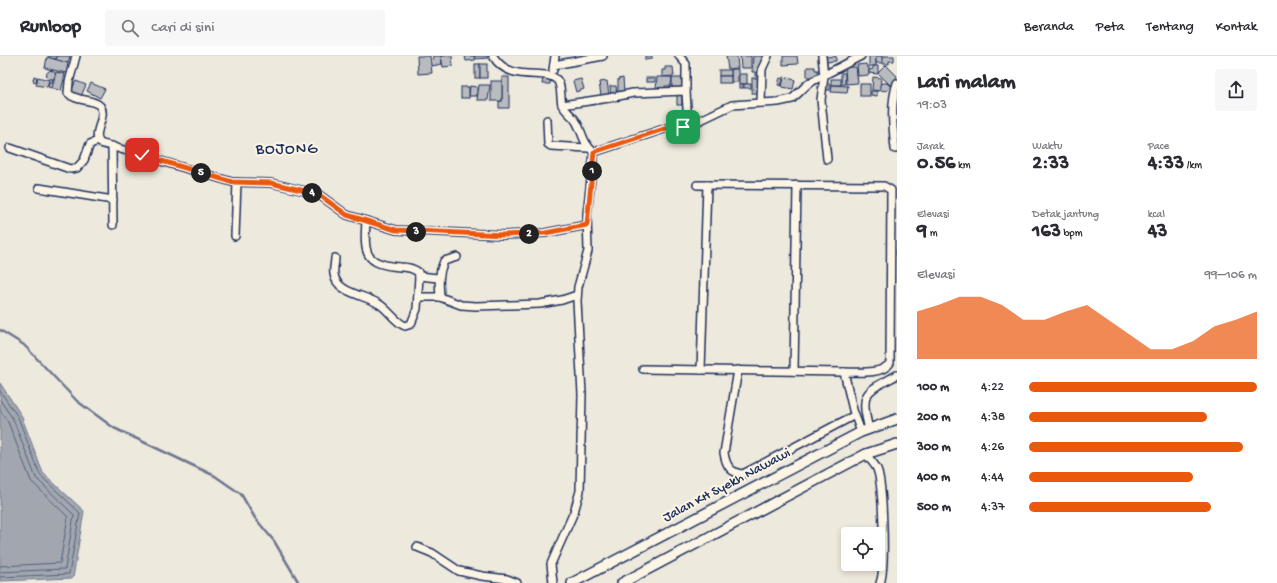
<!DOCTYPE html>
<html lang="id">
<head>
<meta charset="utf-8">
<style>
  body { margin:0; font-family:"Gochi Hand",sans-serif; background:#f7f7f7; color:#2b2b33; height:100vh; display:flex; flex-direction:column; font-size:15px; white-space:nowrap }
  * { box-sizing:border-box; margin:0 }
  p { font-size:13px; color:#7c7c81 }
  .icon { flex:none; width:22px; height:22px; fill:none; stroke:currentColor; stroke-width:2; stroke-linecap:round; stroke-linejoin:round }
  .map { position:relative; flex:1; overflow:hidden }
  .side { display:flex; flex-direction:column; background:#fff; width:380px }
  .side>* { flex:none }
  .fabs { position:absolute; left:841px; top:471px; display:grid; gap:8px }
  .fabs a { display:grid; place-items:center; width:44px; height:44px; border-radius:4px; background:#fff; box-shadow:0 2px 6px #0003; font-size:20px }
  .pin { position:absolute; display:grid; place-items:center; width:34px; height:34px; color:#fff; margin:-17px; border-radius:8px; box-shadow:0 2px 6px #0006 }
  .km { position:absolute; width:20px; height:20px; margin:-10px; border-radius:50%; background:#222; color:#fff; font-size:11px; line-height:20px; text-align:center }
  .round { display:grid; place-items:center; flex:none; width:42px; height:42px; border-radius:4px; background:#f7f7f7 }
  .summary { display:flex; align-items:center; justify-content:space-between; height:68px; padding:0 20px }
  h1 { font-size:22px; font-weight:700; line-height:30px }
  .stats { display:grid; grid-template-columns:repeat(3,1fr); gap:6px; height:68px; padding:4px 20px }
  .stats div { display:grid; align-content:center }
  .stats b { font-size:20px; font-weight:700 }
  .stats small { font-size:11px; font-weight:400 }
  .stats p { font-size:11px }
  .chart { height:112px; padding:8px 20px }
  .chart p { display:flex; justify-content:space-between }
  .chart svg { width:100%; height:72px; margin-top:4px; fill:#ea580c; opacity:.7 }
  ul { padding:0 20px; list-style:none; font-size:13px }
  li { display:grid; grid-template-columns:64px 48px 1fr; align-items:center; height:30px }
  li i { height:10px; border-radius:5px; background:#ea580c }
  header { display:flex; align-items:center; gap:24px; box-sizing:border-box; height:56px; padding:0 20px; background:#fff; border-bottom:1px solid #e1e1e2 }
  header strong { font-size:19px }
  nav { display:flex; gap:22px; margin-inline-start:auto; font-size:14px }
  .search { width:280px; height:36px; background:#f7f7f7; display:flex; align-items:center; gap:10px; box-sizing:border-box; padding:0 14px; border-radius:4px; color:#7c7c81; font-size:15px }
  main { display:flex; flex:1; min-height:0 }
  .map>svg:first-child { display:block }
</style>
</head>
<body>
<header>
<strong>Runloop</strong>
<div class="search"><svg class="icon" aria-label="search" viewBox="0 0 24 24"><circle cx="10" cy="10" r="6"/><path d="M15 15l6 6"/></svg>Cari di sini</div>
<nav><a>Beranda</a><a>Peta</a><a>Tentang</a><a>Kontak</a></nav>
</header>
<main>
<div class="map">
<svg width="897" height="527" viewBox="0 0 897 527">
  <rect width="100%" height="100%" fill="#eee9dd"/>
  <filter id="ink" filterUnits="userSpaceOnUse"><feTurbulence type="fractalNoise" baseFrequency=".025" numOctaves="2"/><feDisplacementMap in="SourceGraphic" scale="8" xChannelSelector="R" yChannelSelector="G"/><feConvolveMatrix kernelMatrix="1 2 1 2 8 2 1 2 1" color-interpolation-filters="sRGB"/></filter>
  <g filter="url(#ink)">
    <!-- water -->
    <polygon fill="#a2a7af" stroke="#6c778f" points="0,327 21,359 43,417 84,455 73,522 0,525"/>
    <g fill="none" stroke-linecap="round" stroke-linejoin="round">
      <!-- shore -->
      <g stroke="#515f7e" stroke-width="1">
        <polyline points="0,335 18,361 40,419 80,457 69,518 0,521"/>
        <polyline points="0,344 13,363 36,422 74,459 65,513 0,516"/>
        <polyline points="0,354 8,366 31,425 68,461 60,507 0,510"/>
      </g>
      <!-- stream -->
      <polyline stroke="#6c778f" stroke-width="2.5" points="0,274 24,289 77,345 114,372 215,420 241,438 255,462 274,485 299,527"/>
    </g>
    <!-- building -->
    <g fill="#babbbe" stroke="#1b2f5e">
      <polygon points="49,0 57,0 56,3 48,2"/>
      <polygon points="57,0 70,0 68,7 56,4"/>
      <polygon points="417,0 430,0 432,17 418,18"/>
      <polygon points="433,0 441,0 442,8 432,10"/>
      <polygon points="441,0 452,0 453,10 443,11"/>
      <polygon points="465,0 474,0 475,4 466,5"/>
      <polygon points="474,0 487,0 488,2 475,3"/>
      <polygon points="645,0 652,0 652,3 645,4"/>
      <polygon points="726,0 737,0 738,12 728,13"/>
      <polygon points="740,0 751,0 751,12 741,12"/>
      <polygon points="753,0 762,0 761,20 755,20 755,16 752,16"/>
      <polygon points="783,0 797,0 798,8 783,9"/>
      <polygon points="836,0 836,5 826,6 826,1"/>
      <rect x="869" y="0" width="7" height="10"/>
      <rect x="876" y="0" width="6" height="7"/>
      <polygon points="883,0 894,0 894,5 889,5 889,8 883,8"/>
      <polygon points="47,1 68,7 66,17 45,12"/>
      <rect x="475" y="8" width="5" height="14"/>
      <rect x="480" y="8" width="7" height="14"/>
      <polygon points="866,8 867,11 869,11 869,19 858,20 857,9"/>
      <polygon points="886,9 897,20 892,31 878,17"/>
      <polygon points="873,10 878,10 878,18 869,17 869,14 873,13"/>
      <polygon points="665,11 673,11 674,20 662,21 662,14 665,14"/>
      <polygon points="807,11 815,11 815,14 818,14 818,19 815,19 815,21 807,21"/>
      <polygon points="845,11 856,11 858,27 846,28"/>
      <rect x="731" y="13" width="7" height="13"/>
      <rect x="719" y="14" width="12" height="6"/>
      <circle cx="51" cy="19" r="4.5"/>
      <polygon points="56,16 65,18 61,35 52,32"/>
      <rect x="841" y="17" width="4" height="11"/>
      <rect x="739" y="18" width="8" height="10"/>
      <polygon points="34,20 37,21 36,26 33,25"/>
      <rect x="719" y="20" width="12" height="7"/>
      <polygon points="38,21 49,24 47,31 36,29"/>
      <polygon points="502,21 509,21 509,52 499,52 499,45 502,45"/>
      <polygon points="657,21 672,21 671,30 665,30 665,33 656,33"/>
      <polygon points="784,21 795,24 793,33 782,31"/>
      <polygon points="873,21 881,22 880,35 872,34"/>
      <polygon points="543,22 550,22 550,28 542,28"/>
      <polygon points="623,22 624,36 618,36 618,23"/>
      <rect x="646" y="22" width="9" height="4"/>
      <rect x="672" y="22" width="11" height="12"/>
      <rect x="752" y="22" width="7" height="15"/>
      <polygon points="780,22 783,23 781,30 778,29"/>
      <polygon points="50,23 53,23 51,32 48,31"/>
      <polygon points="581,23 584,33 576,36 573,25"/>
      <rect x="831" y="23" width="10" height="6"/>
      <polygon points="76,25 86,29 81,40 71,35"/>
      <rect x="491" y="25" width="11" height="20"/>
      <polygon points="607,25 609,39 601,40 599,26"/>
      <polygon points="91,27 105,33 100,42 87,35"/>
      <polygon points="883,27 887,27 890,30 887,35 880,34 880,28"/>
      <rect x="739" y="28" width="4" height="4"/>
      <rect x="744" y="28" width="7" height="4"/>
      <rect x="826" y="28" width="4" height="6"/>
      <rect x="860" y="28" width="10" height="12"/>
      <polygon points="479,29 490,29 488,44 477,44"/>
      <polygon points="832,29 848,30 847,37 831,36"/>
      <polygon points="470,30 477,31 477,40 469,40"/>
      <polygon points="610,30 616,30 617,40 611,41"/>
      <rect x="461" y="31" width="8" height="11"/>
      <polygon points="871,35 877,35 877,40 871,39"/>
      <rect x="677" y="37" width="5" height="12"/>
    </g>
    <g fill="none" stroke-linecap="round" stroke-linejoin="round">
      <!-- minor casing -->
      <g stroke="#1b2f5e" stroke-width="10">
        <g id="minor">
          <path d="M76 0 69 26 68 37C76 46 92 42 100 50 108 61 91 77 100 87L232 126 271 127 318 138 347 159 396 174 504 179 545 177 587 169"/>
          <path d="M493 0C511 29 545 11 557 24 562 29 560 41 562 48 565 56 573 59 577 67 583 78 583 88 594 96L667 72 688 70 732 49 778 46 792 43 809 27 861 0"/>
          <polyline points="679,0 686,8 686,35"/>
          <polyline points="822,0 824,20 821,44 827,103"/>
          <polyline points="554,9 603,0"/>
          <polyline points="553,14 555,0"/>
          <polyline points="761,47 762,13 768,0"/>
          <polyline points="562,49 609,42 633,37 686,35 688,70"/>
          <polyline points="547,64 548,88 551,90 588,92"/>
          <polyline points="112,90 113,169"/>
          <polyline points="10,92 70,113 77,112 84,104 90,88 98,85"/>
          <path d="M895 93C893 72 890 48 897 27"/>
          <path d="M697 129 884 130 891 134 890 307C882 319 857 316 844 316L853 354 861 376"/>
          <polyline points="39,132 113,144"/>
          <polyline points="235,180 237,126"/>
          <path d="M335 202C335 207 333 213 334 218 336 237 366 239 379 248 389 254 394 265 405 270L411 268 417 253 419 220 418 216C413 212 406 211 400 211 364 208 364 198 366 165"/>
          <polyline points="419,220 438,222"/>
          <polyline points="418,241 440,241 461,249 476,250 540,248 562,244 577,239"/>
          <path d="M440 241C439 227 438 218 444 205L457 201"/>
          <polyline points="643,313 844,316"/>
          <polyline points="701,314 707,129"/>
          <path d="M738 314 724 397C726 409 730 417 743 418L855 359"/>
          <polyline points="794,315 797,129"/>
          <path d="M869 373C859 335 866 336 897 319"/>
          <path d="M866 398C869 403 875 408 877 413 883 427 886 513 880 527"/>
          <polyline points="417,491 432,497 459,515 482,520 507,523 517,527"/>
          <polyline points="553,527 551,508 574,456 580,435 582,338 577,245 578,231 588,195 587,158 594,96"/>
        </g>
      </g>
      <!-- major casing -->
      <g stroke="#1b2f5e" stroke-width="12">
        <g id="major">
          <polyline points="572,527 861,376 897,363"/>
          <polyline points="622,527 866,398 897,388"/>
        </g>
      </g>
      <!-- minor -->
      <use href="#minor" stroke="#fcf5e5" stroke-width="7"/>
      <!-- major -->
      <use href="#major" stroke="#fcf5e5" stroke-width="9"/>
    </g>
  </g>
  <g fill="none" stroke-linecap="round" stroke-linejoin="round" filter="url(#ink)">
    <!-- route casing -->
    <g stroke="#fff" stroke-width="8">
      <polyline id="route" points="142,99 232,126 271,127 318,138 347,159 396,174 504,179 545,177 587,169 594,96 667,72 683,71"/>
    </g>
    <!-- route -->
    <use href="#route" stroke="#ea580c" stroke-width="5"/>
  </g>
  <g text-anchor="middle" dominant-baseline="central" stroke-width="4" stroke-linejoin="round" paint-order="stroke">
    <!-- street labels -->
    <g font-size="14" fill="#1b2f5e" stroke="#fcf5e5">
      <text transform="translate(727 430) rotate(-28)">Jalan KH Syekh Nawawi</text>
    </g>
    <!-- quarter labels -->
    <g font-size="16" letter-spacing="1" fill="#1b2f5e" stroke="#fcf5e5">
      <text x="287" y="94">BOJONG</text>
    </g>
  </g>
</svg>
<div class="fabs">
<a><svg class="icon" aria-label="locate" viewBox="0 0 24 24"><circle cx="12" cy="12" r="6"/><path d="M12 2v4M12 18v4M2 12h4M18 12h4"/></svg></a>
</div>
<div class="pin" style="left:683px;top:71px;background:#1e9e55"><svg class="icon" aria-label="arrive" viewBox="0 0 24 24"><path d="M6 21V4h12l-3 4 3 4H6"/></svg></div>
<div class="pin" style="left:142px;top:99px;background:#d93025"><svg class="icon" aria-label="check" viewBox="0 0 24 24"><path d="M5 12l5 5 9-10"/></svg></div>
<b class="km" style="left:592px;top:115px">1</b>
<b class="km" style="left:529px;top:178px">2</b>
<b class="km" style="left:416px;top:176px">3</b>
<b class="km" style="left:312px;top:137px">4</b>
<b class="km" style="left:201px;top:117px">5</b>
</div>
<section class="side">
<div class="summary"><div><h1>Lari malam</h1><p>19:03</p></div><a class="round"><svg class="icon" aria-label="share" viewBox="0 0 24 24"><path d="M12 15V3M7 8l5-5 5 5M5 13v7h14v-7"/></svg></a></div>
<div class="stats">
<div><p>Jarak</p><b>0.56<small> km</small></b></div>
<div><p>Waktu</p><b>2:33</b></div>
<div><p>Pace</p><b>4:33<small> /km</small></b></div>
</div>
<div class="stats">
<div><p>Elevasi</p><b>9<small> m</small></b></div>
<div><p>Detak jantung</p><b>163<small> bpm</small></b></div>
<div><p>kcal</p><b>43</b></div>
</div>
<div class="chart"><p><span>Elevasi</span>99–106 m</p>
<svg viewBox="0 0 160 44" preserveAspectRatio="none"><path d="M0 44V15L10 11L20 6L30 6L40 11L50 20L60 20L70 15L80 11L90 20L100 29L110 38L120 38L130 33L140 24L150 20L160 15V44z"/></svg>
</div>
<ul>
<li><b>100 m</b>4:22<i style="width:100%"></i></li>
<li><b>200 m</b>4:38<i style="width:78%"></i></li>
<li><b>300 m</b>4:26<i style="width:94%"></i></li>
<li><b>400 m</b>4:44<i style="width:72%"></i></li>
<li><b>500 m</b>4:37<i style="width:80%"></i></li>
</ul>
</section>
</main>
</body>
</html>
